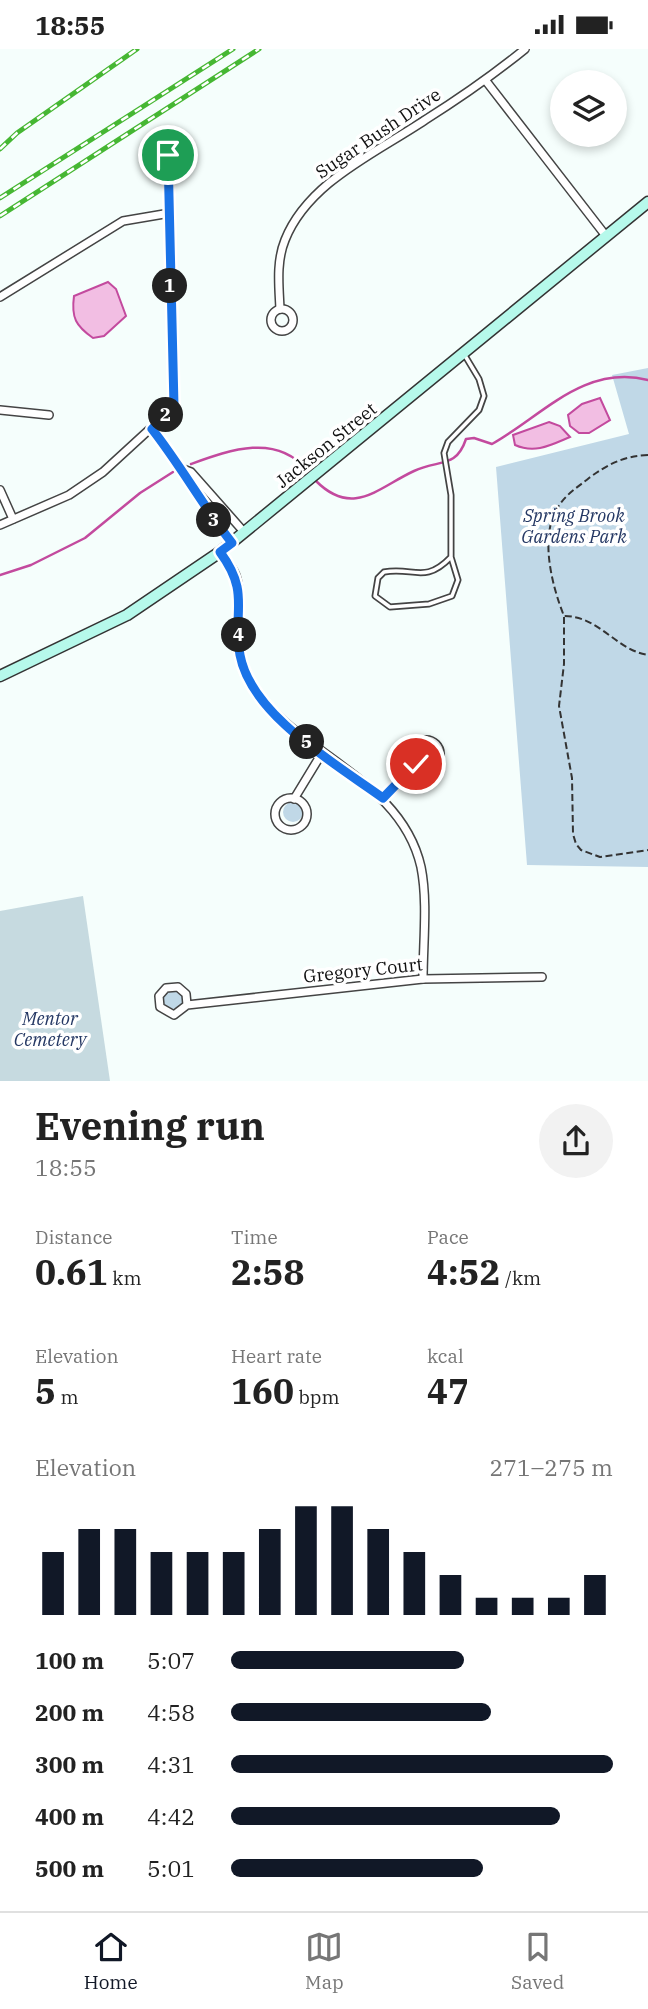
<!DOCTYPE html>
<html lang="en">
<head>
<meta charset="utf-8">
<style>
  body { margin:0; font-family:"IBM Plex Serif",serif; background:#f2f2f2; color:#222; height:100vh; display:flex; flex-direction:column; font-size:26px; white-space:nowrap }
  * { box-sizing:border-box; margin:0 }
  p { font-size:23px; color:#767676 }
  .icon { flex:none; width:38px; height:38px; fill:none; stroke:currentColor; stroke-width:2; stroke-linecap:round; stroke-linejoin:round }
  .map { position:relative; height:1032px; overflow:hidden }
  .drawer { display:flex; flex-direction:column; background:#fff; flex:1 }
  .drawer>* { flex:none }
  .controls { position:absolute; left:550px; top:21px; display:grid; gap:14px }
  .controls a { display:grid; place-items:center; width:77px; height:77px; border-radius:50%; background:#fff; box-shadow:0 4px 10px #0003; font-size:35px }
  .pin { position:absolute; display:grid; place-items:center; width:60px; height:60px; color:#fff; margin:-30px; border:4px solid #fff; border-radius:50%; box-shadow:0 2px 7px #0007 }
  .km { position:absolute; width:35px; height:35px; margin:-18px; border-radius:50%; background:#222; color:#fff; font-size:19px; line-height:35px; text-align:center }
  .round { display:grid; place-items:center; flex:none; width:74px; height:74px; border-radius:37px; background:#f2f2f2 }
  .summary { display:flex; align-items:center; justify-content:space-between; height:119px; padding:0 35px }
  h1 { font-size:38px; font-weight:700; line-height:52px }
  .stats { display:grid; grid-template-columns:repeat(3,1fr); gap:10px; height:119px; padding:7px 35px }
  .stats div { display:grid; align-content:center }
  .stats b { font-size:35px; font-weight:700 }
  .stats small { font-size:19px; font-weight:400 }
  .stats p { font-size:19px }
  .chart { height:196px; padding:14px 35px }
  .chart p { display:flex; justify-content:space-between }
  .chart svg { width:100%; height:126px; margin-top:7px; stroke:#111827; stroke-width:6 }
  ul { padding:0 35px; list-style:none; font-size:23px }
  li { display:grid; grid-template-columns:112px 84px 1fr; align-items:center; height:52px }
  li i { height:18px; border-radius:9px; background:#111827 }
  .status { display:flex; justify-content:space-between; align-items:center; height:49px; padding:0 35px; background:#fff; direction:ltr }
  .status svg { height:19px; fill:currentColor }
  .tabs { display:flex; justify-content:space-around; align-items:center; height:98px; border-top:2px solid #e0e0e0; background:#fff; font-size:19px; color:#767676 }
  .tabs a { display:grid; justify-items:center; gap:4px }
  .tabs .selected { color:#111827 }
  .map>svg:first-child { display:block }
</style>
</head>
<body>
<div class="status"><b>18:55</b><svg viewBox="0 0 49 12"><path d="M0 12V9h3v3zM5 12V6h3v6zM10 12V3h3v9zM15 12V0h3v12zM26 1h20v11H26zM47 4h2v5h-2z"/></svg></div>
<div class="map">
<svg width="648" height="1033" viewBox="0 0 648 1033">
  <rect width="100%" height="100%" fill="#f5fefc"/>
  <!-- green -->
  <g fill="#c0d8e7">
    <polygon points="648,319 648,818 527,816 496,418 629,385 612,326"/>
    <circle cx="426" cy="704" r="10"/>
    <circle cx="293" cy="763" r="10"/>
    <circle cx="173" cy="950" r="10"/>
  </g>
  <!-- cemetery -->
  <polygon fill="#c6dae0" points="83,847 110,1032 0,1032 0,862"/>
  <!-- water -->
  <g fill="#f2bee3" stroke="#c34a9e" stroke-width="2">
    <path d="M108 233 116 240 126 267 104 287 93 289C76 277 71 269 74 247Z"/>
    <polygon points="600,349 610,371 589,384 579,384 570,377 568,366 582,355"/>
    <path d="M549 373 560 377 570 388C551 396 535 405 515 396L513 386Z"/>
  </g>
  <g fill="none" stroke-linecap="round" stroke-linejoin="round">
    <!-- stream -->
    <g stroke="#c34a9e" stroke-width="2.5">
      <path d="M191 415C230 401 276 384 307 421"/>
      <path d="M316 432C353 469 379 438 414 422 439 410 456 420 466 390L474 389 492 395C542 367 584 315 648 331"/>
      <polyline points="0,526 31,516 85,489 140,444 173,423"/>
    </g>
    <!-- lane casing -->
    <g stroke="#444" stroke-width="7">
      <g id="lane">
        <polyline points="168,106 170,163"/>
        <path d="M451 508 458 531 452 547 429 555 390 558 375 547 378 529 384 523C413 517 424 536 451 508V446L444 404 448 393 479 361 484 347 479 330 464 305"/>
      </g>
    </g>
    <!-- street casing -->
    <g stroke="#444" stroke-width="10">
      <g id="street">
        <polyline points="486,32 606,187"/>
        <polyline points="0,248 123,172 170,164 175,357 103,423 69,446 0,476"/>
        <circle cx="282" cy="271" r="11"/>
        <path d="M280 260C279 237 276 213 285 191 308 133 376 104 425 71 460 49 493 26 525 0"/>
        <polyline points="0,361 49,366"/>
        <path d="M152 380C181 417 203 457 232 494"/>
        <polyline points="183,420 191,423 244,483"/>
        <polyline points="0,441 13,470"/>
        <path d="M220 503C226 511 235 520 237 530 246 565 229 602 250 634 297 706 401 729 421 818 428 853 423 894 423 930"/>
        <circle cx="426" cy="705" r="14"/>
        <polyline points="383,749 416,715"/>
        <circle cx="291" cy="765" r="16"/>
        <polyline points="294,750 322,704"/>
        <polyline points="187,956 186,945 178,938 166,939 159,947 160,958 174,966 187,956 423,930 542,928"/>
      </g>
    </g>
    <!-- secondary casing -->
    <g stroke="#333" stroke-width="13">
      <polyline id="secondary" points="0,627 127,566 220,503 648,153"/>
    </g>
    <!-- path -->
    <g stroke="#333" stroke-width="2" stroke-dasharray="7 3.5" stroke-linecap="butt">
      <path d="M648 406C624 407 608 415 589 429 578 438 566 445 558 458 539 487 552 537 564 567 599 567 616 601 648 606"/>
      <polyline points="564,568 564,615 559,657 572,729 573,785 576,795 581,801 600,808 648,801"/>
    </g>
    <!-- lane -->
    <use href="#lane" stroke="#fff" stroke-width="3.5"/>
    <!-- street -->
    <use href="#street" stroke="#fff" stroke-width="7"/>
    <!-- secondary -->
    <use href="#secondary" stroke="#b6f9eb" stroke-width="10"/>
    <!-- rail casing -->
    <g stroke="#46b733" stroke-width="5">
      <g id="rail">
        <polyline points="0,100 17,84 137,0"/>
        <polyline points="0,149 233,0"/>
        <polyline points="0,167 259,0"/>
      </g>
    </g>
    <!-- rail -->
    <use href="#rail" stroke="#fff" stroke-width="2.5" stroke-dasharray="8" stroke-linecap="butt"/>
  </g>
  <g fill="none" stroke-linecap="round" stroke-linejoin="round">
    <!-- route casing -->
    <g stroke="#fff" stroke-width="14">
      <path id="route" d="M168 106 174 357 152 380C181 417 203 457 232 494L220 503C251 545 232 562 240 606 251 666 336 715 383 749L416 715"/>
    </g>
    <!-- route -->
    <use href="#route" stroke="#1a73e8" stroke-width="9"/>
  </g>
  <g text-anchor="middle" dominant-baseline="central" stroke-width="7" stroke-linejoin="round" paint-order="stroke">
    <!-- street labels -->
    <g font-size="18" fill="#111" stroke="#fff">
      <text transform="translate(378 84) rotate(-34)">Sugar Bush Drive</text>
      <text transform="translate(326 396) rotate(-39)">Jackson Street</text>
      <text transform="translate(363 921) rotate(-6)">Gregory Court</text>
    </g>
    <!-- park labels -->
    <g font-size="18" font-style="italic" fill="#253864" stroke="#fff">
      <text x="574" y="466">Spring Brook<tspan x="574" dy="21">Gardens Park</tspan></text>
      <text x="50" y="969">Mentor<tspan x="50" dy="21">Cemetery</tspan></text>
    </g>
  </g>
</svg>
<div class="controls">
<a><svg class="icon" aria-label="layers" viewBox="0 0 24 24"><path d="M12 4l9 5-9 5-9-5zM3 14l9 5 9-5"/></svg></a>
</div>
<div class="pin" style="left:168px;top:106px;background:#1e9e55"><svg class="icon" aria-label="arrive" viewBox="0 0 24 24"><path d="M6 21V4h12l-3 4 3 4H6"/></svg></div>
<div class="pin" style="left:416px;top:715px;background:#d93025"><svg class="icon" aria-label="check" viewBox="0 0 24 24"><path d="M5 12l5 5 9-10"/></svg></div>
<b class="km" style="left:170px;top:237px">1</b>
<b class="km" style="left:166px;top:366px">2</b>
<b class="km" style="left:214px;top:471px">3</b>
<b class="km" style="left:239px;top:586px">4</b>
<b class="km" style="left:307px;top:693px">5</b>
</div>
<section class="drawer">
<div class="summary"><div><h1>Evening run</h1><p>18:55</p></div><a class="round"><svg class="icon" aria-label="share" viewBox="0 0 24 24"><path d="M12 15V3M7 8l5-5 5 5M5 13v7h14v-7"/></svg></a></div>
<div class="stats">
<div><p>Distance</p><b>0.61<small> km</small></b></div>
<div><p>Time</p><b>2:58</b></div>
<div><p>Pace</p><b>4:52<small> /km</small></b></div>
</div>
<div class="stats">
<div><p>Elevation</p><b>5<small> m</small></b></div>
<div><p>Heart rate</p><b>160<small> bpm</small></b></div>
<div><p>kcal</p><b>47</b></div>
</div>
<div class="chart"><p><span>Elevation</span>271–275 m</p>
<svg viewBox="0 0 160 44" preserveAspectRatio="none"><path d="M5 44V22M15 44V14M25 44V14M35 44V22M45 44V22M55 44V22M65 44V14M75 44V6M85 44V6M95 44V14M105 44V22M115 44V30M125 44V38M135 44V38M145 44V38M155 44V30"/></svg>
</div>
<ul>
<li><b>100 m</b>5:07<i style="width:61%"></i></li>
<li><b>200 m</b>4:58<i style="width:68%"></i></li>
<li><b>300 m</b>4:31<i style="width:100%"></i></li>
<li><b>400 m</b>4:42<i style="width:86%"></i></li>
<li><b>500 m</b>5:01<i style="width:66%"></i></li>
</ul>
</section>
<nav class="tabs">
<a class="selected"><svg class="icon" aria-label="home" viewBox="0 0 24 24"><path d="M3 11l9-7 9 7M6 9v11h12V9"/></svg>Home</a>
<a><svg class="icon" aria-label="map" viewBox="0 0 24 24"><path d="M3 6l6-2 6 2 6-2v14l-6 2-6-2-6 2zM9 4v14M15 6v14"/></svg>Map</a>
<a><svg class="icon" aria-label="saved" viewBox="0 0 24 24"><path d="M7 4h10v16l-5-4-5 4z"/></svg>Saved</a>
</nav>
</body>
</html>
